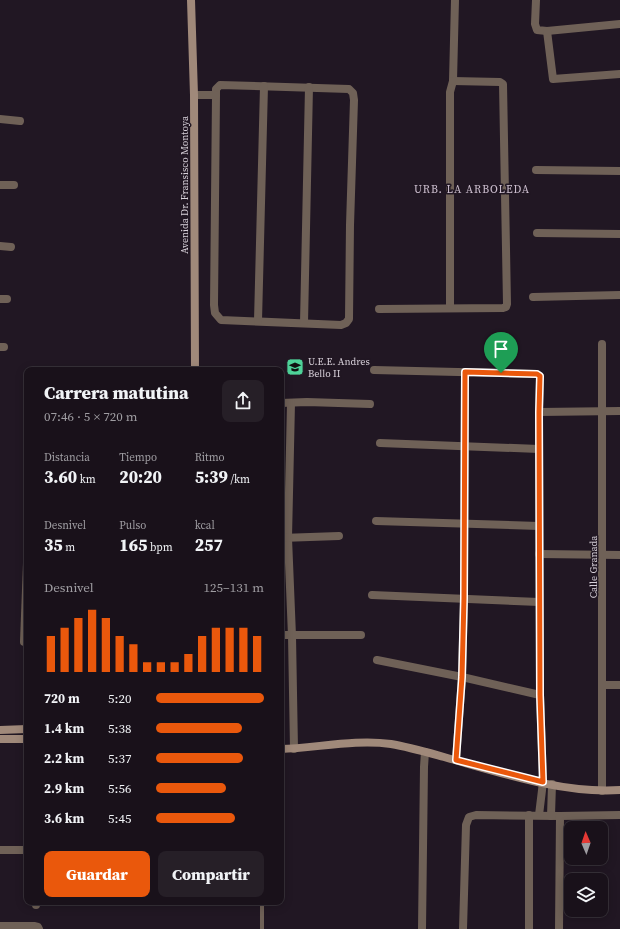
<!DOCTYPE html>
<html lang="es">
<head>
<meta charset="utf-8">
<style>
  body { margin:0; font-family:"Source Serif 4",serif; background:#261f27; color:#f1f3f6; height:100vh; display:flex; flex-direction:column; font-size:15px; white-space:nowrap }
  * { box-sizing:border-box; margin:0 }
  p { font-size:13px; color:#9f9da2 }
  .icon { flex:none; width:22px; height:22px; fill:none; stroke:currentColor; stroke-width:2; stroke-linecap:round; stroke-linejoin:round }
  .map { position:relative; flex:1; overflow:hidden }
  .details { position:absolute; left:24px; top:367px; width:260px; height:538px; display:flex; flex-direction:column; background:#19111a; border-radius:8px; box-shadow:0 2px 10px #0003,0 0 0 1px #373139 }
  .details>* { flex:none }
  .needle { width:26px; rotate:358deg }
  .buttons { position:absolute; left:564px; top:821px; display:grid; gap:8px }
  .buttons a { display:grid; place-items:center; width:44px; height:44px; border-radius:8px; background:#19111a; box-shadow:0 2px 10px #0003,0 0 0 1px #373139; font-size:20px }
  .pin { position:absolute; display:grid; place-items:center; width:34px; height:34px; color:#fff; margin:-41px -17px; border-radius:50% 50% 50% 0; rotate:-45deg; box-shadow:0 0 4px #0007 }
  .pin .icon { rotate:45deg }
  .round { display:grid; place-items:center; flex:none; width:42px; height:42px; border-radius:8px; background:#261f27 }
  .summary { display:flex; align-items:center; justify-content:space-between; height:68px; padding:0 20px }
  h1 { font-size:18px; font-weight:800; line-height:30px }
  .metrics { display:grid; grid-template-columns:repeat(3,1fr); gap:6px; height:68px; padding:4px 20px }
  .metrics div { display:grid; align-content:center }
  .metrics b { font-size:17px; font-weight:800 }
  .metrics small { font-size:11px; font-weight:400 }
  .metrics p { font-size:11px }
  .chart { height:112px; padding:8px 20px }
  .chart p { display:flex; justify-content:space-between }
  .chart svg { width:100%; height:72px; margin-top:4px; stroke:#ea580c; stroke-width:6 }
  .action { display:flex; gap:8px; margin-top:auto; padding:8px 20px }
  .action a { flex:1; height:46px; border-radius:8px; background:#ea580c; color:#fff; font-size:16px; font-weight:800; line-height:46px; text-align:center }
  .action a+a { background:#261f27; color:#f1f3f6 }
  ul { padding:0 20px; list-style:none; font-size:13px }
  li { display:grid; grid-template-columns:64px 48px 1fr; align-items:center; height:30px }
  li i { height:10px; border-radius:5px; background:#ea580c }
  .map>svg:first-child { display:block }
</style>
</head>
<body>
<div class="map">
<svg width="620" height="929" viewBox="0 0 620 929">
  <rect width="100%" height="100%" fill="#211723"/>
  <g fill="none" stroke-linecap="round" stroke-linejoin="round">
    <!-- lane -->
    <polyline stroke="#6f6157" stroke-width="4" points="262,929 262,902"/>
    <!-- street -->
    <g stroke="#6f6157" stroke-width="8">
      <polyline points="536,0 535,24 537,30 547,31 620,24"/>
      <polyline points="547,31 553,79 620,74"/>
      <polygon points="220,85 349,89 353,93 354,100 350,225 349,319 346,323 341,325 221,320 215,313 214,305 216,95 216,89"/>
      <polyline points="194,95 216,95"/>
      <polyline points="0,119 20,121"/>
      <polyline points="536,170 620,171"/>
      <polyline points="0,185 14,185"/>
      <polyline points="537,233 620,234"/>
      <polyline points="0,246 11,247"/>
      <polyline points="533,297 620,295"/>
      <polyline points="0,299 7,299"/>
      <polyline points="450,308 450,92 453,81 455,0"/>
      <polyline points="379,309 503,308 506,307 507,304 503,84 500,82 453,81"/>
      <polyline points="258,321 264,86"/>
      <polyline points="304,323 309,87"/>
      <polyline points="0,347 4,347"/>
      <polyline points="374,370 537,374 540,376 539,412 540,695 543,782 539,815"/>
      <polyline points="281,403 307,402 370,404"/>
      <polyline points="291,403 288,538 292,636 294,749"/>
      <polyline points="539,412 620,411"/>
      <polyline points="380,443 539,449"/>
      <polyline points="376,521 539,526"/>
      <polyline points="281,538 339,536"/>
      <polyline points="539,554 620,555"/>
      <polyline points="372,595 539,602"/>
      <polyline points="281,635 361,635"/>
      <polyline points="24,642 27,563"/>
      <polyline points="377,660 462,677 540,695"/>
      <polyline points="603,685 620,685"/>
      <polyline points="456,760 462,677 464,598 465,372"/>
      <polyline points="602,791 602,344"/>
      <polyline points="551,816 552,784"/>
      <polyline points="0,850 27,850"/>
      <polyline points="36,905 36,902"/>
      <polyline points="0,926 34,926 38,927 39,929"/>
      <polyline points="422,929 424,767 425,752"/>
      <polyline points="463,929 466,825 469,817 476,815 560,816 620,815"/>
      <polyline points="529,929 529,815"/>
      <polyline points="559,929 560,816"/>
    </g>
    <!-- secondary -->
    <g stroke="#a0897a" stroke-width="8">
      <polyline points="191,0 194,95 195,370"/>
      <polyline points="0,730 27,729"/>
      <polyline points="0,739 27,739"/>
      <path d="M281 749C316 748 355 739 391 744 409 747 426 752 444 757 498 772 563 794 620 790"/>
    </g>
  </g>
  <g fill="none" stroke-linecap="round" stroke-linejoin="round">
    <!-- route casing -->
    <g stroke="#fff" stroke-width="8">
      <polygon id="route" points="465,372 537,374 540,376 539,412 540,695 543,782 456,760 462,677 464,598"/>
    </g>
    <!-- route -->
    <use href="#route" stroke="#ea580c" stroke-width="5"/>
  </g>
  <!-- icons -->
  <defs>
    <g id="school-square" transform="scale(0.9)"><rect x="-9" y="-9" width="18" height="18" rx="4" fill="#4ed399" stroke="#211723"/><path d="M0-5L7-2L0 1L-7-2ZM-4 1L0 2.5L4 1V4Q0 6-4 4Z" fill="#111"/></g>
  </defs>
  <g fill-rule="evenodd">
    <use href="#school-square" x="295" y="367"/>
  </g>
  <g text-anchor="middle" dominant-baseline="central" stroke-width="3" stroke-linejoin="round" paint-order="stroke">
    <!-- street labels -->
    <g font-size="10" fill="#d9d2db" stroke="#211723">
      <text transform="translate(184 185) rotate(-90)">Avenida Dr. Fransisco Montoya</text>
      <text transform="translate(593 567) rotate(-90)">Calle Granada</text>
    </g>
    <!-- poi labels -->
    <g font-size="10" fill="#d9d2db" stroke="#211723" text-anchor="start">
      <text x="308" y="361">U.E.E. Andres<tspan x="308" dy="12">Bello II</tspan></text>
    </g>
    <!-- neighbourhood labels -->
    <g font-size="11" letter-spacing="1" fill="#ccbece" stroke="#211723">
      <text x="472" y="189">URB. LA ARBOLEDA</text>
    </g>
  </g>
</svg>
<div class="buttons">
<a><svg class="needle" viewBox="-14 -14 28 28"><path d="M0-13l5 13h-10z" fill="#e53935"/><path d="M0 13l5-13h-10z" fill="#9f9da2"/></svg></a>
<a><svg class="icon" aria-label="layers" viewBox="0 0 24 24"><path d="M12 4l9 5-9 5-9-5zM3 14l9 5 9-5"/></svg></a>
</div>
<div class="pin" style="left:501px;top:373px;background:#1e9e55"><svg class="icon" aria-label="arrive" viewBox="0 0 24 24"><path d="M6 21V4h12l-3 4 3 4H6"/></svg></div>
<section class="details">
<div class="summary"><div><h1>Carrera matutina</h1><p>07:46 · 5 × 720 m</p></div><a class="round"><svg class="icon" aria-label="share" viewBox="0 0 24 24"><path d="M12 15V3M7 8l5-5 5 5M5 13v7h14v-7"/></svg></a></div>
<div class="metrics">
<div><p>Distancia</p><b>3.60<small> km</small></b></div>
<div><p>Tiempo</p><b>20:20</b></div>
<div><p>Ritmo</p><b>5:39<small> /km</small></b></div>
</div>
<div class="metrics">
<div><p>Desnivel</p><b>35<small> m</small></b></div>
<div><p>Pulso</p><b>165<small> bpm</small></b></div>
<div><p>kcal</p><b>257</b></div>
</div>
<div class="chart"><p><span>Desnivel</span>125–131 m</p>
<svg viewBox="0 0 160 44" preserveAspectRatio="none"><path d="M5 44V22M15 44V17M25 44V11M35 44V6M45 44V11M55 44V22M65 44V27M75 44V38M85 44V38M95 44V38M105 44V33M115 44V22M125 44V17M135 44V17M145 44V17M155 44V22"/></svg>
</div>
<ul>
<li><b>720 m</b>5:20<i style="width:100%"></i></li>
<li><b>1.4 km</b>5:38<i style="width:80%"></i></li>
<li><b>2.2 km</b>5:37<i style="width:81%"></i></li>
<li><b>2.9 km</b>5:56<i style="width:65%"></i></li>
<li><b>3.6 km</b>5:45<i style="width:73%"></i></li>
</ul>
<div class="action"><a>Guardar</a><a>Compartir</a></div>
</section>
</div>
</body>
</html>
